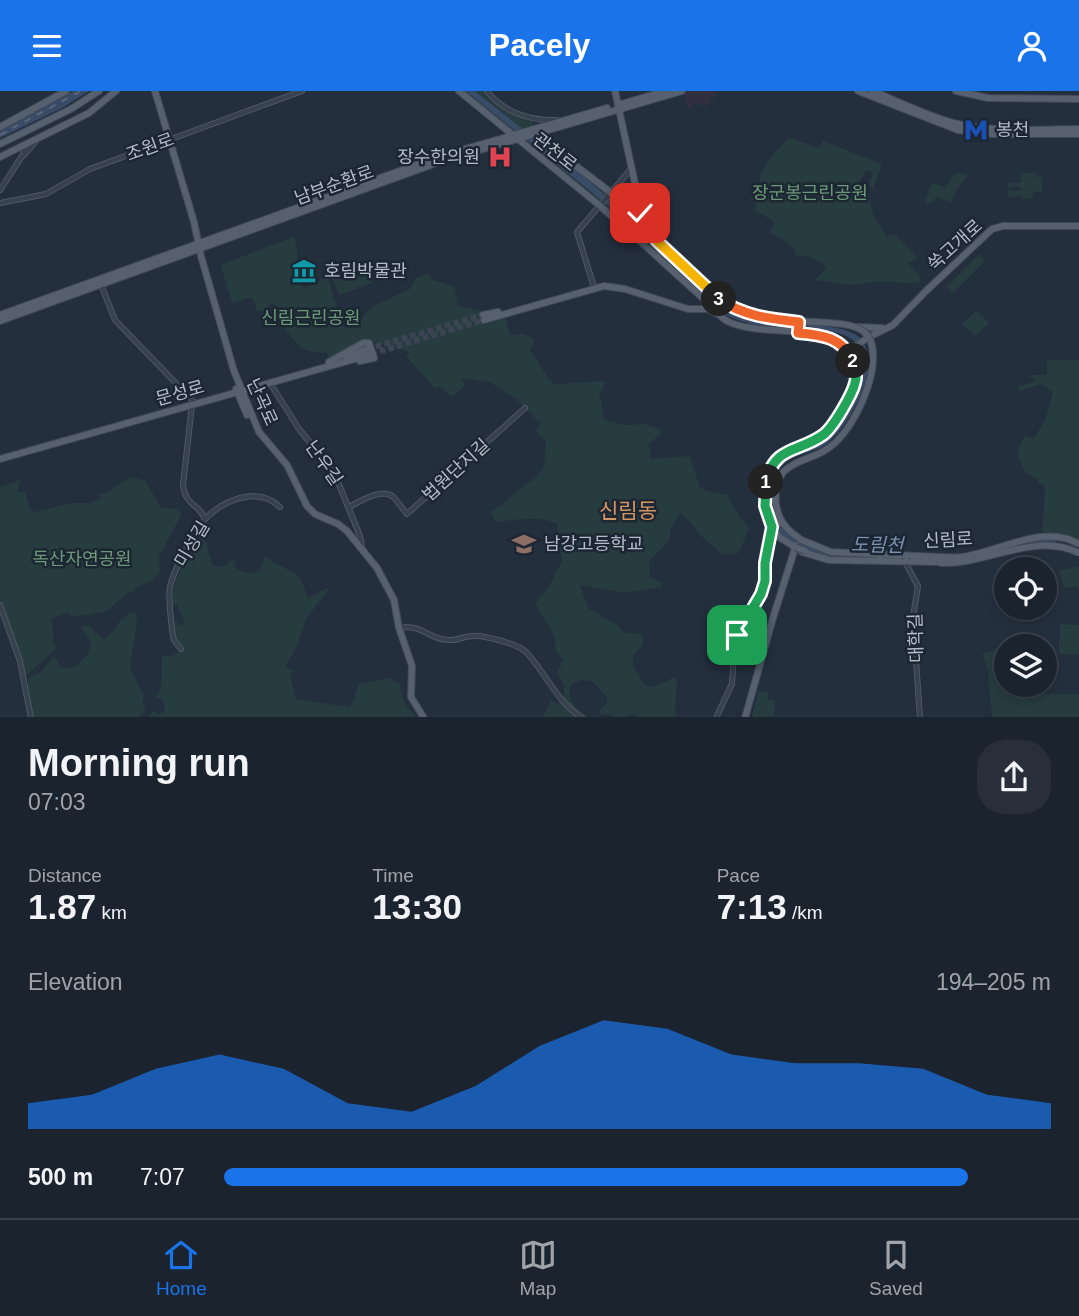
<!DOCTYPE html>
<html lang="en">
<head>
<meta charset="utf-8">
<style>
  body { margin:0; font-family:Arial,"Noto Sans KR",sans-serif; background:#282f3a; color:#f1f3f6; height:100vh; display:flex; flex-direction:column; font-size:26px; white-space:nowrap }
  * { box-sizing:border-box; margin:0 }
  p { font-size:23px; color:#a0a4aa }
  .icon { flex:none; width:38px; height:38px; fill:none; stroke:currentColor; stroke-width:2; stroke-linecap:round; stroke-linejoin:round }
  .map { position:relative; height:626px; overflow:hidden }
  .details { display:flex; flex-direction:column; background:#1b232e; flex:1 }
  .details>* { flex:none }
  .buttons { position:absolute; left:994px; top:466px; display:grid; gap:14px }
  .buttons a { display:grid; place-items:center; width:63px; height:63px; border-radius:50%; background:#1b232e; box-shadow:0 4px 10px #0003,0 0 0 2px #39404a; font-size:35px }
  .pin { position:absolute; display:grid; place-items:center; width:60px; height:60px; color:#fff; margin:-30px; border-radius:14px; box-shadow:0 4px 10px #0006 }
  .km { position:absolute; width:35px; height:35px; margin:-18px; border-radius:50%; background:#222; color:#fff; font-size:19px; line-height:35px; text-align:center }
  .round { display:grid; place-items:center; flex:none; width:74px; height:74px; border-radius:28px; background:#282f3a }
  .headline { display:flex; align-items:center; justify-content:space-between; height:119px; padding:0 28px }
  h1 { font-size:38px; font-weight:800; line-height:52px }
  .metrics { display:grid; grid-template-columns:repeat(3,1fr); gap:10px; height:119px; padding:7px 28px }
  .metrics div { display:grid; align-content:center }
  .metrics b { font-size:35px; font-weight:800 }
  .metrics small { font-size:19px; font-weight:400 }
  .metrics p { font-size:19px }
  .chart { height:196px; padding:14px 28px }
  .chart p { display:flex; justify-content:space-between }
  .chart svg { width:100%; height:126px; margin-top:7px; fill:#1a73e8; opacity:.7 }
  ul { padding:0 28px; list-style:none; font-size:23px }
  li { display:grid; grid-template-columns:112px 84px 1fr; align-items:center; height:52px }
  li i { height:18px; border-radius:9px; background:#1a73e8 }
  header { display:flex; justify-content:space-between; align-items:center; height:91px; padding:0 28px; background:#1a73e8; color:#fff; font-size:32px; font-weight:800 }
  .dock { display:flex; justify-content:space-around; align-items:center; height:98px; border-top:2px solid #39404a; background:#1b232e; font-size:19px; color:#a0a4aa }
  .dock a { display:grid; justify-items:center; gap:4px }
  .dock .on { color:#1a73e8 }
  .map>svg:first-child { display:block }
</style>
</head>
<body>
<header><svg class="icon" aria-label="menu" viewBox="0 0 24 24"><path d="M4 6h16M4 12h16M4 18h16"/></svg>Pacely<svg class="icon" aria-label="person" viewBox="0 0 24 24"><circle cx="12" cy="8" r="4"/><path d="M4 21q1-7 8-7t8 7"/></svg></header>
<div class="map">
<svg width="1079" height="627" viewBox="0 0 1079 627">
  <rect width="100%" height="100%" fill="#242f3e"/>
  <!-- medical -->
  <polygon fill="#32303f" points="690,0 716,0 717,5 709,8 709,14 699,15 698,10 693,11 694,16 687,17 685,1"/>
  <!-- green -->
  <g fill="#263c3f">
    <path d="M461 0H484C494 17 514 23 531 28L535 37 534 44 608 100 634 129 641 126 639 137 633 143Z"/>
    <path d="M789 47 819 57 823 50 882 73 874 96 879 105 869 94 873 81 866 79 856 97 869 109 873 123 887 146 894 143 918 167 908 172 920 185 919 192 872 191 851 194 815 189 826 177C820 169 807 164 797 165L790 153 770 141 775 131 755 120 756 107 763 105 759 84 776 60Z"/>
    <polygon points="960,82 968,84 955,101 952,111 936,106 931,113 925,111 931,92 945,96 954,84"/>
    <polygon points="1021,82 1036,82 1036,86 1042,86 1042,101 1034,101 1031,108 1022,108 1021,104 1017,106 1016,104 1014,104 1016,106 1008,106 1008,99 1021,100 1021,97 1016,95 1008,97 1007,89 1009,92 1021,92"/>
    <path d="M293 146C303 163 289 182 304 197L313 194 327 183 343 236 359 232 371 216 410 198 416 188 428 182 433 189 454 195 458 215 482 220 485 233 494 231 500 222H505L510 244 523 243 535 248 530 259 549 288 555 293 604 290V296L599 302 605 329 625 334 645 333 659 338 661 342 649 353 651 368 690 365 700 397 717 403H726L741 428 749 437 741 458 737 463 723 464 701 445 683 423 680 422 670 439V449L649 470 650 486 661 492 662 496 625 502 580 494 588 517 617 534 623 541 643 544V553L633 565V575L645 594 655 596 672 587 677 588 675 618 677 626H637L634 623 627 626H612L609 623 603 624 598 620 607 613V606L592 590 580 589 570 595C567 611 576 617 588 626H543L551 609 557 613 564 606V594L557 582 563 569 555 558C558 538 541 530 536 512L549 495 562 470 557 433C539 423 516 429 496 431L491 421 536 386 544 376 546 351 536 339 543 331 537 329 516 308 489 291 460 287 466 294 451 306 439 295 436 298 406 265 410 261 367 249 330 269 327 262C292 260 301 252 278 232L282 218 271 212 266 219 257 220 252 206 232 212 221 175 223 173Z"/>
    <polygon points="979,164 985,170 953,202 947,195"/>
    <polygon points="365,171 373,192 339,204 331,183"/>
    <polygon points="977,219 989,232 975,245 962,233"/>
    <polygon points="1047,269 1079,269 1079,448 1073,450 1042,446 1045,398 1043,393 1039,393 1038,388 1025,381 1017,363 1024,345 1033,348 1045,330 1053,301 1041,293 1019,300 1018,296 1036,290 1029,284 1047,284"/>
    <path d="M133 386 145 390 162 417 179 418 181 424 159 466 160 481C153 490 146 494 136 496L132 502 129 501 105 521 72 526 67 521 51 528 54 545 52 548 57 557 25 585 0 510V396L20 389 18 401H25L31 420 35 421 71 412H91L100 407 99 403C112 403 120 389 133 386Z"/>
    <path d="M202 438 213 475H224L233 468 235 476C248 487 263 484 264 465L300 486 308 507 331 495 306 528 297 555 285 575 293 580 290 584 296 608 349 616 352 613 359 593 388 587 399 592 405 614 417 626 147 627 153 620 158 623 165 621 163 608 156 607V604L161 599 162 565H172L183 558C177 550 172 541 175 530L181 535 185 532 177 514H173C172 487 189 461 202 438Z"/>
    <polygon points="1079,475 1079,500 1077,495 1064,497 1059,480"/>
    <path d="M136 521 137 533 130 576 144 605 142 612 146 619 139 626H34L28 613V588L41 581 54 566C57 569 59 574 62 576 71 583 83 568 89 562L91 550 81 536 86 534C94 538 97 544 104 548 118 541 116 524 136 521Z"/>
    <polygon points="1060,533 1079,534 1079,563 1059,563"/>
    <polygon points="1000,558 1006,580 1006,593 1018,593 1035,603 1079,603 1079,626 992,626 988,579 982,563"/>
    <polygon points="758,601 768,601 768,609 775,610 774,626 752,626"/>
  </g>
  <!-- water -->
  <g fill="#394c67">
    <polygon points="73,0 89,0 62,17 0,47 0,38"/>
    <path d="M466 0H475C518 36 566 68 607 106 643 140 702 211 746 227 775 237 841 228 860 247 885 272 848 338 825 354 812 362 793 362 782 375 772 387 770 405 774 420 780 441 801 455 821 459 843 463 867 461 890 463 912 464 936 469 958 467 992 464 1023 446 1057 448L1058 450 964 472 837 467C821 464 801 458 787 449 764 434 762 392 778 372 789 359 808 360 821 351 846 336 880 275 854 250 837 234 789 240 766 236 751 234 738 229 725 224L605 112Z"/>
  </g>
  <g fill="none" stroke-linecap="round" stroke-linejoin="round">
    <!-- major-tunnel -->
    <g stroke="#3a4453" stroke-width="6" stroke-dasharray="6 3" stroke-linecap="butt">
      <polyline points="367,258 483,224"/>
      <polyline points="371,263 484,229"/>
    </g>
    <!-- minor casing -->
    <g stroke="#565f6c" stroke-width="6">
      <g id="minor">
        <path d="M487 0C503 21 530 30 557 29"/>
        <polyline points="24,64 36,50"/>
        <polyline points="0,99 24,62 24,54"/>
        <polyline points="0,112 46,103 90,78 302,0"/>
        <polyline points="100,191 115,229 195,312"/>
        <polyline points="594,196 577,141 631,78"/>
        <polyline points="270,292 299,338 329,375 338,391 360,445 362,457"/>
        <path d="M192 314 183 394C186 416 199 412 205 428"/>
        <path d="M349 416C359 411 381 397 392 405 398 410 402 418 407 423L525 317"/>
        <polyline points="905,471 918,495 913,526 920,627"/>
        <polyline points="0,514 20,570 31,627"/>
        <path d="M399 537C425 533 426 548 449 549 458 550 466 544 475 545 487 545 518 553 526 561 546 582 556 610 582 627"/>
        <path d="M181 558C179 555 176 553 174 549 172 544 168 503 170 496 174 478 196 437 208 425 228 407 259 396 280 416"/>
        <polyline points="716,627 732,593 734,560 738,542 764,495 765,472 772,437"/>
      </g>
    </g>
    <!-- major casing -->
    <g stroke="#414a57" stroke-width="8">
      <g id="major">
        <polyline points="155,0 194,131 201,165 234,280 259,341 287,374 307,415 315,423 338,433 347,440 377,477 394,509 399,537 412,575 411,606 424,627"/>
        <polyline points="459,0 599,114 633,144 640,136"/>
        <polyline points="615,0 642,125 657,150 712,201"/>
        <polyline points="858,0 958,39 993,43 1079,43"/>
        <path d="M873 0C899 11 927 25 954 32 995 42 1038 38 1079 38"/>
        <polyline points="956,0 988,7 1079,8"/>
        <polyline points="618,14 666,0"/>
        <polyline points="0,36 66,0"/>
        <polyline points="534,43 610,101 618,114 634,128 642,125"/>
        <polyline points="0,53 71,18 99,0"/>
        <polyline points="0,66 89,22 116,0"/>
        <polyline points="0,224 441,65 607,17"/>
        <polyline points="483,224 498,221"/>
        <polyline points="484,229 604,195 625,198 688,218 708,218 717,223"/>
        <polyline points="0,230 442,70 682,0"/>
        <polyline points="858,236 882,237"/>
        <polyline points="869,246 893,234 926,200 992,138 1003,135 1079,135"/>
        <polyline points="346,266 367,258"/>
        <polyline points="329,271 363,252 369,252 374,267 360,270"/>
        <polyline points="236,298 247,324"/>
        <polyline points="0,368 369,264"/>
        <polyline points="772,436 779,446 795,456"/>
        <polyline points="799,448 831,461 940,466"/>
        <polyline points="802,461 829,469 940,471"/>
        <polyline points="745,627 773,527 796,454"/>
      </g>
    </g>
    <!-- minor -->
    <use href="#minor" stroke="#38414e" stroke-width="4.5"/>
    <!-- major -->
    <use href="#major" stroke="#56606e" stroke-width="6"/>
    <!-- rail -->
    <polyline stroke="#5a6575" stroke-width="2" stroke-dasharray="7 7" stroke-linecap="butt" points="0,44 81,0"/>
    <!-- major-bridge casing -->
    <g stroke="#414a57" stroke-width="8" stroke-linecap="butt">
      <g id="major-bridge">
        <path d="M633 144C657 165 680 187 704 208 712 215 718 225 727 230 763 249 837 226 854 270 857 279 857 288 854 297 848 311 835 336 821 345 811 352 798 354 787 360 759 376 762 410 772 436L782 431"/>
        <path d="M710 203 712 201C740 228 779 230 817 231 831 232 851 232 863 240 871 246 873 254 873 264 874 291 856 331 836 351 812 375 771 364 776 413 778 429 786 439 799 447"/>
        <polyline points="848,260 869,246"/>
        <polyline points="795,456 805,460"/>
        <polyline points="880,465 880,464"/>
        <path d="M940 466C948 466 955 467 962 466 999 461 1044 432 1079 453"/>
        <polyline points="906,469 906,466"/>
        <path d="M940 472C987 474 1034 440 1079 462"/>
      </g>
    </g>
    <!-- major-bridge -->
    <use href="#major-bridge" stroke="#56606e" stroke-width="6"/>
  </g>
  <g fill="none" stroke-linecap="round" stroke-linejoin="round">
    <!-- split-1 casing -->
    <g stroke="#fff" stroke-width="14">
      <polyline id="split-1" points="737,544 761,503 765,490 765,472 772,436 765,415 766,391"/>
    </g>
    <!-- split-2 casing -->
    <g stroke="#fff" stroke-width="14">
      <path id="split-2" d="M766 391C775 354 798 362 823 344 833 337 852 304 855 292 857 285 856 277 853 270"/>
    </g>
    <!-- split-3 casing -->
    <g stroke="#fff" stroke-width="14">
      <path id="split-3" d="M719 208C743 225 771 228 799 231L798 242C822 244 842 246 853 270"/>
    </g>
    <!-- split-4 casing -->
    <g stroke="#fff" stroke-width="14">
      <polyline id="split-4" points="640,122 657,150 719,208"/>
    </g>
    <!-- split-1 -->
    <use href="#split-1" stroke="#22a559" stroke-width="9"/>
    <!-- split-2 -->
    <use href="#split-2" stroke="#22a559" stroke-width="9"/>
    <!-- split-3 -->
    <use href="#split-3" stroke="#f0652b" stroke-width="9"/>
    <!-- split-4 -->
    <use href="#split-4" stroke="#f5b400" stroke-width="9"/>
  </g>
  <!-- icons -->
  <defs>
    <g id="metro-bare" transform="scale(1.89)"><path d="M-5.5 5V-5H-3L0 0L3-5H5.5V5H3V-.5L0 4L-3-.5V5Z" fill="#1a4fb4" stroke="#1d2633" stroke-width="2.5" paint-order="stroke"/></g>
    <g id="hospital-bare" transform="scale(1.89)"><path d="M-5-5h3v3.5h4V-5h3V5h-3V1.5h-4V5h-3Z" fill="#e0444e" stroke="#1d2633" stroke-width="2.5" paint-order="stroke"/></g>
    <g id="museum-bare" transform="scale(1.89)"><path d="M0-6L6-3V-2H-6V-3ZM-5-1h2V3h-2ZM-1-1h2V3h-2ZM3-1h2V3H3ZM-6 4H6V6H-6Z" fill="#0f9aa8" stroke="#1d2633" stroke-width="2.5" paint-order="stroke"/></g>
    <g id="school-bare" transform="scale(1.89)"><path d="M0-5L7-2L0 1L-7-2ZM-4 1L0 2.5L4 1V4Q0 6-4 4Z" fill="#8d6e63" stroke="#1d2633" stroke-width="2.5" paint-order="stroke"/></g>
  </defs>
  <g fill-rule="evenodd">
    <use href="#metro-bare" x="976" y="39"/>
    <use href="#hospital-bare" x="500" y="66"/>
    <use href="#museum-bare" x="304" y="180"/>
    <use href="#school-bare" x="524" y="453"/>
  </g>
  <g text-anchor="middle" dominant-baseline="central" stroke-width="5" stroke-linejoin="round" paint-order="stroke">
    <!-- poi labels -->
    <g font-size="18" fill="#b4bcc9" stroke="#1d2633" text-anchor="start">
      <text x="996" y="39">봉천</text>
      <text x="480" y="66" text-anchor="end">장수한의원</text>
      <text x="324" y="180">호림박물관</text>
      <text x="544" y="453">남강고등학교</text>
    </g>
    <!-- street labels -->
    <g font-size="18" fill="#b4bcc9" stroke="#1d2633">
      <text transform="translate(150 56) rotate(-20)">조원로</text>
      <text transform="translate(555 61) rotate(38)">관천로</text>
      <text transform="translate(334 94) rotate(-20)">남부순환로</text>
      <text transform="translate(955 154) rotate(-42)">쑥고개로</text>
      <text transform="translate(180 302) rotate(-16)">문성로</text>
      <text transform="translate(262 311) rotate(66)">난곡로</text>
      <text transform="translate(324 372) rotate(55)">난우길</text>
      <text transform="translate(456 379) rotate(-42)">법원단지길</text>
      <text transform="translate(948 449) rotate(-3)">신림로</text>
      <text transform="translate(192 453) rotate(-59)">미성길</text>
      <text transform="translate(916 547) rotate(-92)">대학길</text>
    </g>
    <!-- park labels -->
    <g font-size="18" fill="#6b9a76" stroke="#1d2633">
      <text x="810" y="102">장군봉근린공원</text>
      <text x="311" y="227">신림근린공원</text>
      <text x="82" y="468">독산자연공원</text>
    </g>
    <!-- water labels -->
    <g font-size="19" font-style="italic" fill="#7c92b1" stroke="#1d2633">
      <text transform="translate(877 454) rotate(1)">도림천</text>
    </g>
    <!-- quarter labels -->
    <g font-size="21" fill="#d59563" stroke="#1d2633">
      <text x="628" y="419">신림동</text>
    </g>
  </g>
</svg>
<div class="buttons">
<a><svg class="icon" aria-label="locate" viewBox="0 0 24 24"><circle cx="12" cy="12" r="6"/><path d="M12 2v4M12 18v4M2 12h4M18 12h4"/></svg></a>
<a><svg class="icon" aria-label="layers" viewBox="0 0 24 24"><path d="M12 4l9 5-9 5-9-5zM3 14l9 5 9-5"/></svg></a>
</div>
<div class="pin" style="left:737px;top:544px;background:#1e9e55"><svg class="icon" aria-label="arrive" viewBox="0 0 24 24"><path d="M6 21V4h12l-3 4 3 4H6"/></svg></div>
<div class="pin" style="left:640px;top:122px;background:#d93025"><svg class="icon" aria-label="check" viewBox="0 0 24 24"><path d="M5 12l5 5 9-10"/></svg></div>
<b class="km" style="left:766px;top:391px">1</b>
<b class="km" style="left:853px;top:270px">2</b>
<b class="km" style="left:719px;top:208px">3</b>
</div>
<section class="details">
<div class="headline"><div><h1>Morning run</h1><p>07:03</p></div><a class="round"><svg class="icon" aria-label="share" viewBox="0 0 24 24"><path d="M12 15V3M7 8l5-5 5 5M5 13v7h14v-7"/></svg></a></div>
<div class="metrics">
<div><p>Distance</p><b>1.87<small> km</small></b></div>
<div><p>Time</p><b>13:30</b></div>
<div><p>Pace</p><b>7:13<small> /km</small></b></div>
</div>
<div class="chart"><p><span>Elevation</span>194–205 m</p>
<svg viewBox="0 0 160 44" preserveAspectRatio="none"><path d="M0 44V35L10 32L20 23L30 18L40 23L50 35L60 38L70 29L80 15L90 6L100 9L110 18L120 21L130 21L140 23L150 32L160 35V44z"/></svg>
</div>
<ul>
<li><b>500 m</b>7:07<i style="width:90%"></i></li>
</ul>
</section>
<nav class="dock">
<a class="on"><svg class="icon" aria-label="home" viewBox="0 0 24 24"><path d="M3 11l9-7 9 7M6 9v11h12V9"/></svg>Home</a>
<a><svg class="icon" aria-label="map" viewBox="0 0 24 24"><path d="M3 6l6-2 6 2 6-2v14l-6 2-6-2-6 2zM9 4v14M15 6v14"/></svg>Map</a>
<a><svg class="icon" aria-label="saved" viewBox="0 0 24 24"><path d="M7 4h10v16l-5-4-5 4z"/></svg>Saved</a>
</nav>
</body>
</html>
